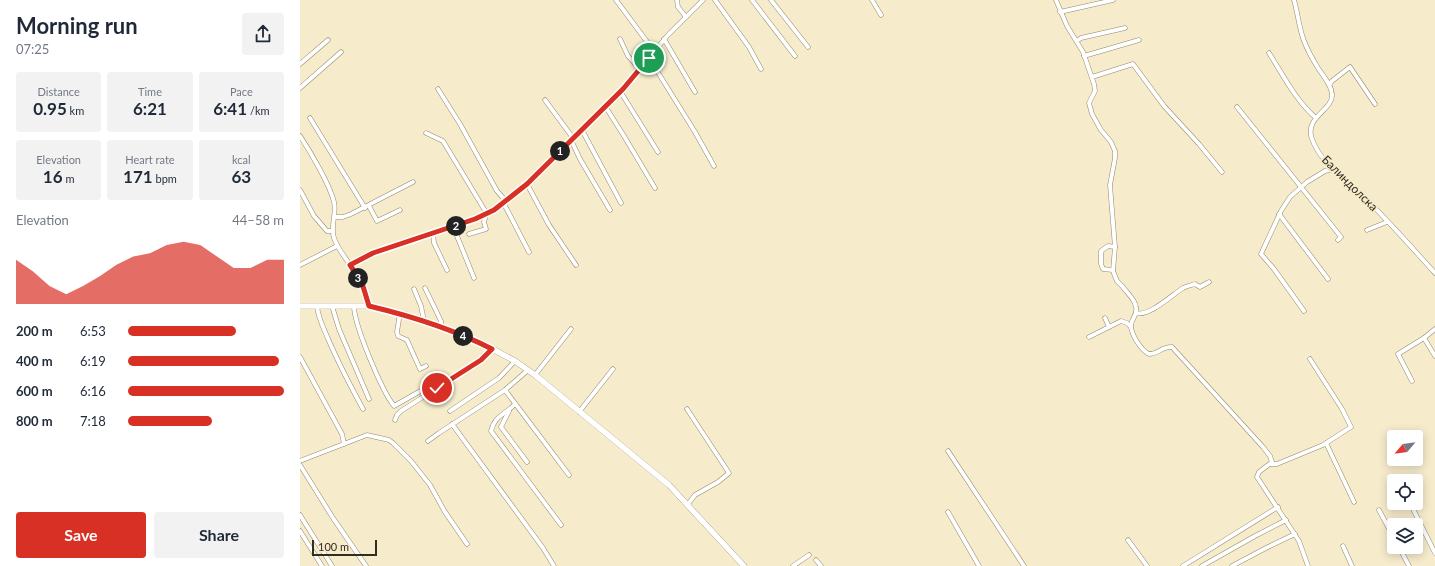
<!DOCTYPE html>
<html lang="en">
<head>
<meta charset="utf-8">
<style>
  body { margin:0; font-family:Lato,sans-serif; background:#f2f2f3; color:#1f2937; height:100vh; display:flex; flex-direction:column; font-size:15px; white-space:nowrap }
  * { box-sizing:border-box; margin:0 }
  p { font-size:13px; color:#747a83 }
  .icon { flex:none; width:22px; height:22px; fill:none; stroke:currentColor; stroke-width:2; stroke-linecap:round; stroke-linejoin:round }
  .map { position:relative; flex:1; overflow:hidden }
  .panel { display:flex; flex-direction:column; background:#fff; width:300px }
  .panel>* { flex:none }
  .needle { width:26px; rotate:241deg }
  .fabs { position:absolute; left:1087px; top:430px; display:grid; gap:8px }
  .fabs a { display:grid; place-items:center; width:36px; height:36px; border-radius:4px; background:#fff; box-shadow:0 2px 10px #0003; font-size:20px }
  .scale { position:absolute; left:12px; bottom:10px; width:65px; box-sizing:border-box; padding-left:4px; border:2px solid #312d21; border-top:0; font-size:11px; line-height:14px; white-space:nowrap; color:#312d21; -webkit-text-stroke:3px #f6eccc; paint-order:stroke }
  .pin { position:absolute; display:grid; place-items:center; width:34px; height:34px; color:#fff; margin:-17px; border:2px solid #fff; border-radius:50%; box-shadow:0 1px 4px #0007 }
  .km { position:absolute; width:20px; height:20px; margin:-10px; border-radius:50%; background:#222; color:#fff; font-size:11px; line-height:20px; text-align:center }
  .round { display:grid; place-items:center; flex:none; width:42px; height:42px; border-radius:4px; background:#f2f2f3 }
  .headline { display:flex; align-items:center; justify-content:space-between; height:68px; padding:0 16px }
  h1 { font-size:22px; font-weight:700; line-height:30px }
  .stats { display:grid; grid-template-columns:repeat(3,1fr); gap:6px; height:68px; padding:4px 16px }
  .stats div { display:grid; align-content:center; border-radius:4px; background:#f2f2f3; text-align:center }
  .stats b { font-size:17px; font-weight:700 }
  .stats small { font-size:11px; font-weight:400 }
  .stats p { font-size:11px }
  .chart { height:112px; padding:8px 16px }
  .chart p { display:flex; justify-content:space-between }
  .chart svg { width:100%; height:72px; margin-top:4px; fill:#d93025; opacity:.7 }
  .button { display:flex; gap:8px; margin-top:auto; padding:8px 16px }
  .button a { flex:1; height:46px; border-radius:4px; background:#d93025; color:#fff; font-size:16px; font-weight:700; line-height:46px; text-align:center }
  .button a+a { background:#f2f2f3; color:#1f2937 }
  ul { padding:0 16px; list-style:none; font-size:13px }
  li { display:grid; grid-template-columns:64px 48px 1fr; align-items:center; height:30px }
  li i { height:10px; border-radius:5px; background:#d93025 }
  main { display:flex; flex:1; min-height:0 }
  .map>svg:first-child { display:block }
</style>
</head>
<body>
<main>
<section class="panel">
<div class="headline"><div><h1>Morning run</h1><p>07:25</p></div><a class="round"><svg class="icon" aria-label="share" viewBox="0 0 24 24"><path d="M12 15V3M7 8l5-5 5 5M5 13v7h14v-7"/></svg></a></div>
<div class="stats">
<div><p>Distance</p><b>0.95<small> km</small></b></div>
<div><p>Time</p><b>6:21</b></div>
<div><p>Pace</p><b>6:41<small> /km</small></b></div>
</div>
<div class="stats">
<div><p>Elevation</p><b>16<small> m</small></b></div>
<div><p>Heart rate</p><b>171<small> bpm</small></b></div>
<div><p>kcal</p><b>63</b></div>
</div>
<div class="chart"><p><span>Elevation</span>44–58 m</p>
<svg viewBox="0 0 160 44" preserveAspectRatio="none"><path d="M0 44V17L10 24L20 33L30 38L40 33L50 27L60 20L70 15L80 13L90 8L100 6L110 8L120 15L130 22L140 22L150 17L160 17V44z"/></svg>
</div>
<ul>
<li><b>200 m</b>6:53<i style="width:69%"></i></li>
<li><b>400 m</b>6:19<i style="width:97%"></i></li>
<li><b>600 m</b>6:16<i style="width:100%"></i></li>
<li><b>800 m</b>7:18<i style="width:54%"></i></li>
</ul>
<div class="button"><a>Save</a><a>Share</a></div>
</section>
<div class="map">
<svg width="1135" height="566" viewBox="0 0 1135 566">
  <rect width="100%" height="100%" fill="#f6eccc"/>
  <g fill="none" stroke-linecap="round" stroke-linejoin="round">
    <!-- minor casing -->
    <g stroke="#92896c" stroke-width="5">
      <g id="minor">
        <polyline points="316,0 354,51"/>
        <polyline points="377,0 378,7 386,17"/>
        <polyline points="415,0 449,47 461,69"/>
        <polyline points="452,0 495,56"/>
        <polyline points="471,0 508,47"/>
        <polyline points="572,0 581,15"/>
        <path d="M756 0 767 26 783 52 794 84 795 91 789 103 792 114 801 130 811 142 815 151V158L810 185 815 247 813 271 817 281 822 286C827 293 835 299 836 307 838 314 832 318 831 325 831 335 841 350 849 354 858 354 863 346 872 347L963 447 970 456 972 462 959 472 957 477 999 541 1008 566"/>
        <path d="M994 0C998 14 999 28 1004 41 1008 51 1013 60 1018 68 1023 76 1032 85 1032 95 1033 110 1004 117 1012 139 1021 165 1052 185 1071 204 1093 226 1114 250 1135 273"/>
        <polyline points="760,12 813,0"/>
        <polyline points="320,39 328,56 339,68"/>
        <polyline points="364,39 395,92"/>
        <polyline points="777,41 781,38 825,28"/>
        <path d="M969 53C983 75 996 101 1016 118"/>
        <polyline points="784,56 839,40"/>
        <polyline points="349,58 395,132 414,166"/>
        <polyline points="0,64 28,40"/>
        <polyline points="792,77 833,64 864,106 899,144 922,172"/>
        <polyline points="1029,85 1032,81 1050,67 1075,104"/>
        <polyline points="0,88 41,52"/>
        <polyline points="138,89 160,124 197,191 205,200"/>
        <polyline points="320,91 358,152"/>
        <polyline points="245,100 273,138"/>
        <polyline points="305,106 324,136 355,188"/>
        <polyline points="937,107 1041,237 1038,240"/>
        <polyline points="10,118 65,208"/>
        <polyline points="282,130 321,203"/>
        <polyline points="126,133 143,141 187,214"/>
        <path d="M0 136C10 151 30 185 34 202 37 214 30 226 34 238 40 255 54 267 62 283 65 290 67 299 69 306"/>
        <polyline points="271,140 280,159 310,210"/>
        <polyline points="227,184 249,225 276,265"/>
        <polyline points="0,190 14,216 27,231 32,231"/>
        <polyline points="203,202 229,252"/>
        <polyline points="69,206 77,221 100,210"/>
        <polyline points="979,214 1028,279"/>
        <polyline points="35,217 43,217 51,214 113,182"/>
        <polyline points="156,226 157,236 174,278"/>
        <polyline points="1067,230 1087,222"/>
        <polyline points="133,233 134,243 147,270"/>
        <polyline points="169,234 186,229 184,222 186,215"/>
        <polyline points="0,265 37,246"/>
        <polyline points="50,265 73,253 175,219 194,209 227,184 298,114 323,89 368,35 403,0"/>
        <polyline points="813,270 803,269 801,264 801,251 808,246 815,247"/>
        <polyline points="125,288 141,321 142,328"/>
        <polyline points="114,289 121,306 124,321"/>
        <path d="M17 306C18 318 24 329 29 341 39 364 51 387 63 409"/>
        <polyline points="32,306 39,329 69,399"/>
        <path d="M54 306C54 325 82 391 94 406L131 385"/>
        <polyline points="1004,311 974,269 961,254 981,211 990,197 1007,182 1025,171 1033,169"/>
        <polyline points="100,313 97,332 98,336 107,340 120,369 126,366"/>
        <path d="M836 313C849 317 872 295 883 288 887 286 892 285 895 284L900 287 909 282"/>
        <polyline points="805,318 809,327"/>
        <polyline points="789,337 821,321 827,323 831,327"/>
        <polyline points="1124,338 1135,356"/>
        <polyline points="0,357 42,434 44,444"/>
        <polyline points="235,375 271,329"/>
        <polyline points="1112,381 1098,354 1124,338 1135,329"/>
        <polyline points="205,390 269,475"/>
        <path d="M215 404C205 415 195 415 191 431L261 525"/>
        <polyline points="387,409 429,473 418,482 395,495 388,504"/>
        <polyline points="150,411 199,378 215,361"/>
        <polyline points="209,411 201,427 227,462"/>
        <polyline points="279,412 313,369"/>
        <polyline points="95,420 97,415 101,411 181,360 192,349"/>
        <polyline points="152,424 243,548 254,566"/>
        <polyline points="128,441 139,433 205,390 228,370"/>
        <polyline points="1026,443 1054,502"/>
        <polyline points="648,451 724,566"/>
        <polyline points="0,461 67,435 89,440 93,443 111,461 130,485 145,512 167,544"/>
        <polyline points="971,464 977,464 1023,445 1051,427 1042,409 1010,359"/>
        <polyline points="0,465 33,518 66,566"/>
        <polyline points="1110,503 1135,553"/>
        <polyline points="1079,510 1094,538"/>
        <polyline points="648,512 679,566"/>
        <polyline points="0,515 32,566"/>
        <polyline points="0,531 22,566"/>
        <polyline points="828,540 847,566"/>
        <polyline points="1043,546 1052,566"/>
        <polyline points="1099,547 1109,566"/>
        <polyline points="516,560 521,566"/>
        <polyline points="493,566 509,555"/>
        <polyline points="883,566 978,507"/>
        <polyline points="902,566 955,536 986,520"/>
        <polyline points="932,566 966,548 995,534"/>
      </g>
    </g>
    <!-- major casing -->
    <g stroke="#92896c" stroke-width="6">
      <polyline id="major" points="0,306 69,306 107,315 142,328 185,345 215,361 235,375 369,485 444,566"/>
    </g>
    <!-- minor -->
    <use href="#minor" stroke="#fff" stroke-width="4"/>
    <!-- major -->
    <use href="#major" stroke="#fff" stroke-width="5.5"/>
  </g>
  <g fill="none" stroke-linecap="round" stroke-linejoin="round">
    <!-- route casing -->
    <g stroke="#fff" stroke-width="8">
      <path id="route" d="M137 388 181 360 192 349C153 329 111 316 69 306L62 283 50 265 73 253 175 219 194 210 227 184 323 89 349 58"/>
    </g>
    <!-- route -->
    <use href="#route" stroke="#d93025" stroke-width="5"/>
  </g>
  <g text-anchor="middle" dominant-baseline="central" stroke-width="4" stroke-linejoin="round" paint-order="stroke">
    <!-- street labels -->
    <g font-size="12" fill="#312d21" stroke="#f6eccc">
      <text transform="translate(1050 183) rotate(45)">Балиндолска</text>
    </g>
  </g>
</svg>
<div class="fabs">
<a><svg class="needle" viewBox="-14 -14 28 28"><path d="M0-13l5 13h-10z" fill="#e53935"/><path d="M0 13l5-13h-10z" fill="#747a83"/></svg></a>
<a><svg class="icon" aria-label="locate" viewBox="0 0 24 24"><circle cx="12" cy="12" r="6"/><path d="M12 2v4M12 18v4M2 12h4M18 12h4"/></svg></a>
<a><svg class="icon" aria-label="layers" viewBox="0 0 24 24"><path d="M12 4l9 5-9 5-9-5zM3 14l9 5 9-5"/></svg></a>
</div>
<div class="scale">100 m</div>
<div class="pin" style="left:349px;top:58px;background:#1e9e55"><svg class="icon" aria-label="arrive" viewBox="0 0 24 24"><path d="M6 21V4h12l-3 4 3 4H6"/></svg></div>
<div class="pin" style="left:137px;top:388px;background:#d93025"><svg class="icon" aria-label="check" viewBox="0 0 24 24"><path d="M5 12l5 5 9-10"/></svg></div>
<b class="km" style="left:260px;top:151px">1</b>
<b class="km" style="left:156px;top:226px">2</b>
<b class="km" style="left:58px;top:278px">3</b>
<b class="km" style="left:163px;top:336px">4</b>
</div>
</main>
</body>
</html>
